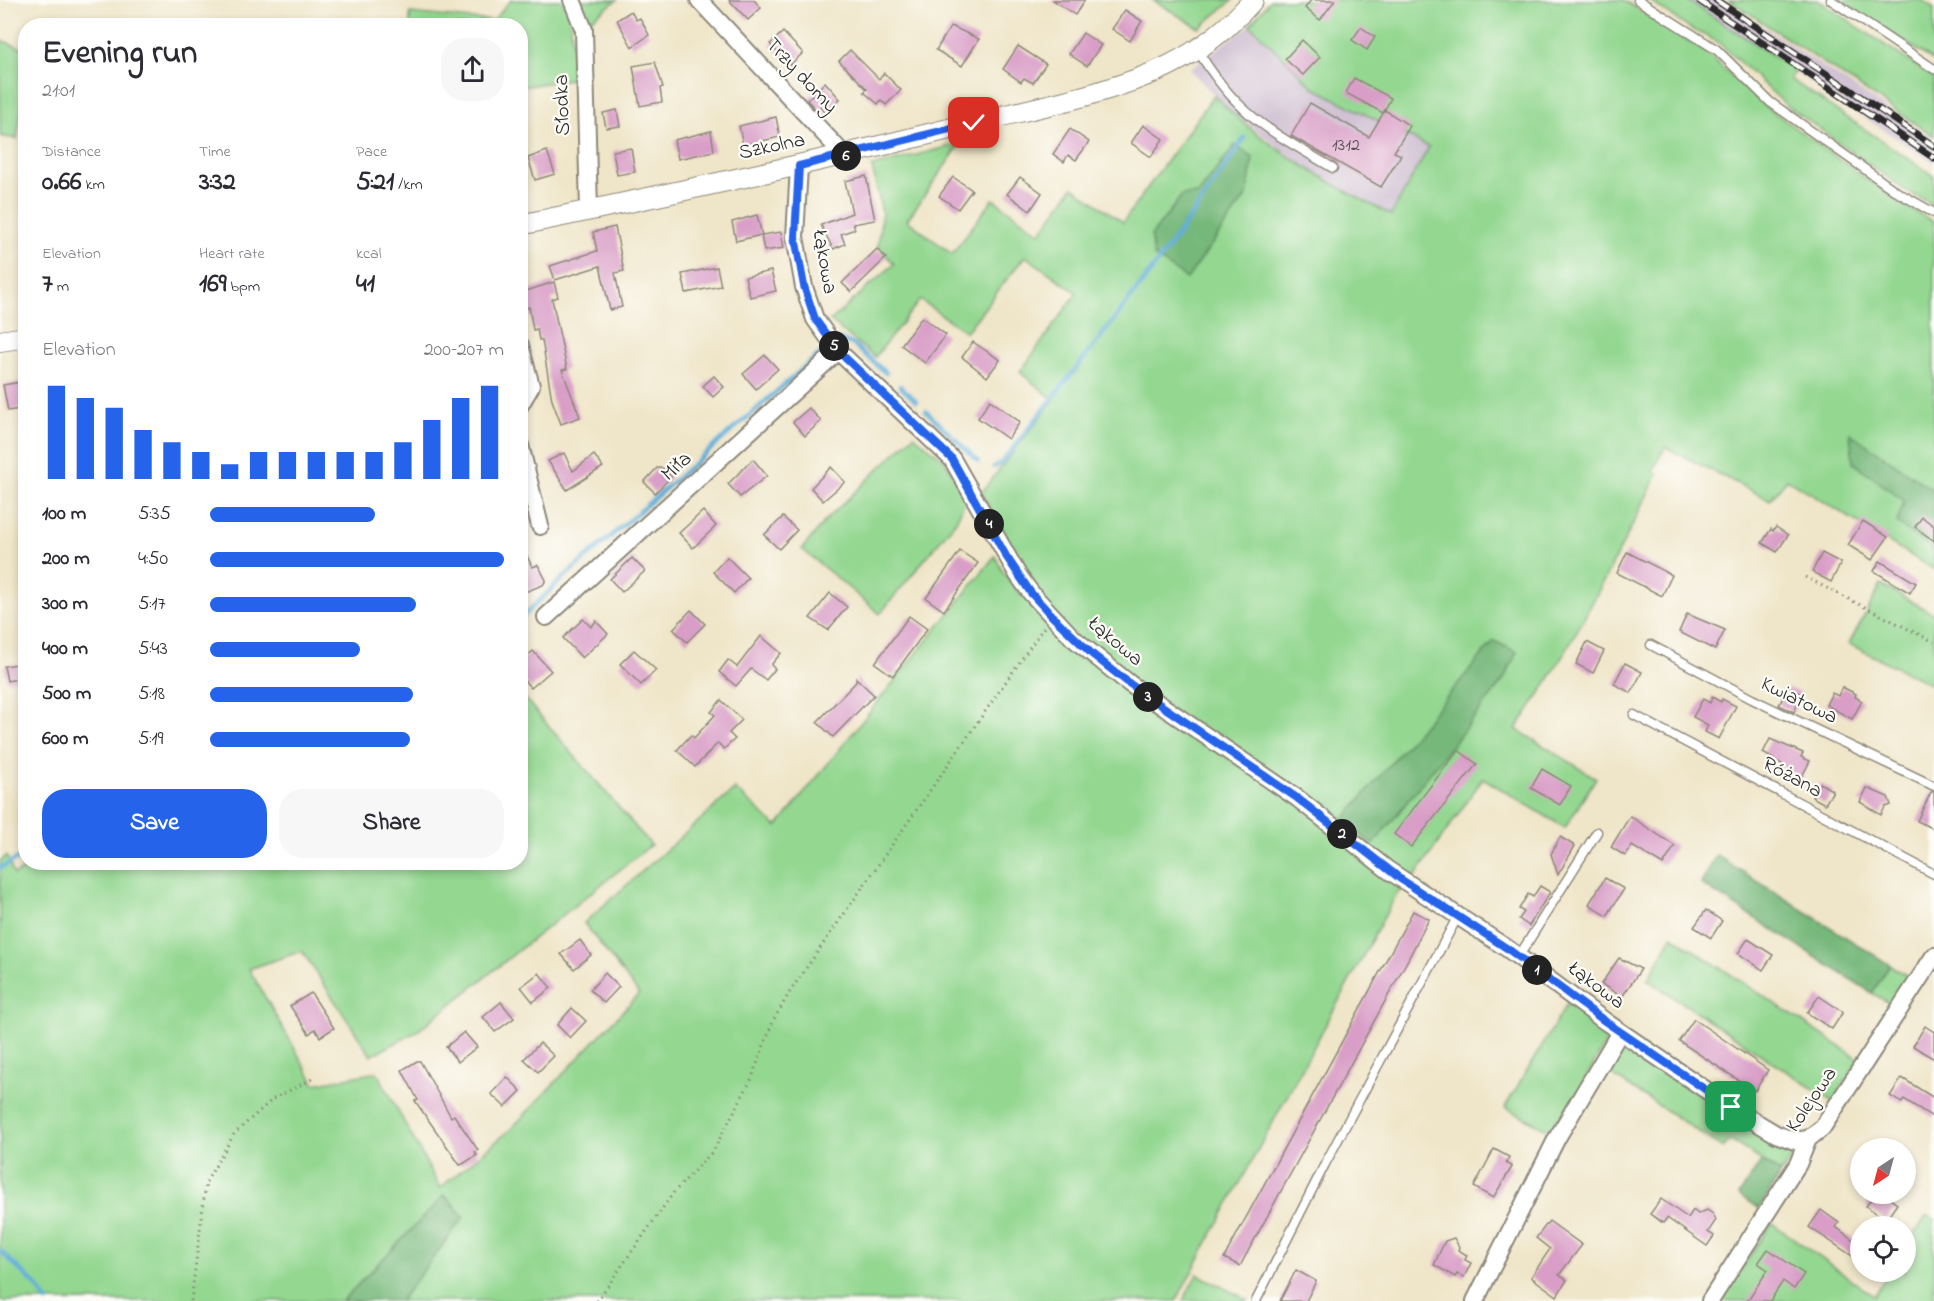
<!DOCTYPE html>
<html lang="en">
<head>
<meta charset="utf-8">
<style>
  body { margin:0; font-family:"Indie Flower",sans-serif; background:#f7f7f7; color:#2b2b33; height:100vh; display:flex; flex-direction:column; font-size:22px; white-space:nowrap }
  * { box-sizing:border-box; margin:0 }
  p { font-size:20px; color:#7c7c81 }
  .icon { flex:none; width:33px; height:33px; fill:none; stroke:currentColor; stroke-width:2; stroke-linecap:round; stroke-linejoin:round }
  .map { position:relative; flex:1; overflow:hidden }
  .drawer { position:absolute; left:18px; top:18px; width:510px; height:852px; display:flex; flex-direction:column; background:#fff; border-radius:24px; box-shadow:0 3px 9px #0003 }
  .drawer>* { flex:none }
  .needle { width:39px; rotate:216deg }
  .controls { position:absolute; left:1850px; top:1138px; display:grid; gap:12px }
  .controls a { display:grid; place-items:center; width:66px; height:66px; border-radius:50%; background:#fff; box-shadow:0 3px 9px #0003; font-size:30px }
  .pin { position:absolute; display:grid; place-items:center; width:51px; height:51px; color:#fff; margin:-26px; border-radius:12px; box-shadow:0 3px 9px #0006 }
  .km { position:absolute; width:30px; height:30px; margin:-15px; border-radius:50%; background:#222; color:#fff; font-size:16px; line-height:30px; text-align:center }
  .round { display:grid; place-items:center; flex:none; width:63px; height:63px; border-radius:24px; background:#f7f7f7 }
  .summary { display:flex; align-items:center; justify-content:space-between; height:102px; padding:0 24px }
  h1 { font-size:33px; font-weight:700; line-height:45px }
  .stats { display:grid; grid-template-columns:repeat(3,1fr); gap:9px; height:102px; padding:6px 24px }
  .stats div { display:grid; align-content:center }
  .stats b { font-size:26px; font-weight:700 }
  .stats small { font-size:16px; font-weight:400 }
  .stats p { font-size:16px }
  .chart { height:168px; padding:12px 24px }
  .chart p { display:flex; justify-content:space-between }
  .chart svg { width:100%; height:108px; margin-top:6px; stroke:#2563eb; stroke-width:6 }
  .action { display:flex; gap:12px; margin-top:auto; padding:12px 24px }
  .action a { flex:1; height:69px; border-radius:24px; background:#2563eb; color:#fff; font-size:24px; font-weight:700; line-height:69px; text-align:center }
  .action a+a { background:#f7f7f7; color:#2b2b33 }
  ul { padding:0 24px; list-style:none; font-size:20px }
  li { display:grid; grid-template-columns:96px 72px 1fr; align-items:center; height:45px }
  li i { height:15px; border-radius:8px; background:#2563eb }
  .map>svg:first-child { display:block }
</style>
</head>
<body>
<div class="map">
<svg width="1934" height="1301" viewBox="0 0 1934 1301">
  <rect width="100%" height="100%" fill="#fdfcf7"/>
  <filter id="ink" filterUnits="userSpaceOnUse"><feTurbulence type="fractalNoise" baseFrequency=".0167" numOctaves="2"/><feDisplacementMap in="SourceGraphic" scale="12" xChannelSelector="R" yChannelSelector="G"/><feConvolveMatrix kernelMatrix="1 2 1 2 8 2 1 2 1" color-interpolation-filters="sRGB"/></filter>
  <filter id="wash" filterUnits="userSpaceOnUse"><feTurbulence type="fractalNoise" baseFrequency=".008" numOctaves="4" result="noise"/><feDisplacementMap in="SourceGraphic" scale="24" xChannelSelector="R" yChannelSelector="G"/><feGaussianBlur stdDeviation="1.35" result="paint"/><feColorMatrix in="noise" values="0 0 0 0 0 0 0 0 0 0 0 0 0 0 0 0 0 1.4 0 .05"/><feComposite in="paint" operator="in"/></filter>
  <g filter="url(#wash)">
    <rect width="100%" height="100%" fill="#efe5c8"/>
    <!-- industrial -->
    <g fill="#cebed1">
      <polygon points="1685,0 1722,0 1934,140 1934,163"/>
      <polygon points="1250,25 1314,88 1429,147 1391,215 1300,163 1230,111 1189,69"/>
    </g>
    <!-- green -->
    <g fill="#93d790" stroke="#5f815e" stroke-width="1.5">
      <polygon points="511,0 561,0 569,8 576,78 521,87 520,26 410,26 410,13 493,21"/>
      <polygon points="578,0 617,0 589,21"/>
      <polygon points="1153,0 1233,0 1199,28"/>
      <path d="M1270 0H1623L1702 49 1765 106 1900 203 1934 222V570L1787 479 1770 500 1665 447 1653 471 1658 474C1614 561 1572 649 1516 729L1596 778 1565 828 1483 778 1414 878 1411 875 1395 897 1176 1301H400L464 1217 445 1195 342 1301H0V861L7 856 14 875 36 862H520L521 694 651 845 416 1032 371 1056 302 951 249 969 315 1084 377 1072 440 1188 510 1130 639 994 584 923 735 789 777 827 995 556 1002 570 1022 596 1025 570 981 493 1054 400 1020 372 1077 293 1025 256 966 332 920 300 875 357 830 321 894 264 878 246 882 212 872 167 961 143 907 220 952 254 993 199 1040 233 1073 187 1123 222 1214 95C1260 144 1331 184 1391 215L1429 147 1314 88 1250 25Z"/>
      <polygon points="1649,0 1687,0 1796,70 1790,79 1934,176 1934,205 1908,192 1786,105 1718,42 1686,26"/>
      <polygon points="1729,0 1818,0 1934,78 1934,136"/>
      <polygon points="1840,0 1922,0 1934,8 1934,61"/>
      <polygon points="0,40 25,49 25,85 17,139 0,136"/>
      <polygon points="914,435 944,460 967,497 956,521 880,614 802,549 826,520"/>
      <polygon points="1881,585 1934,614 1934,686 1849,644"/>
      <polygon points="1672,936 1859,1059 1833,1102 1648,980"/>
      <polygon points="1890,965 1912,979 1894,1006 1872,993"/>
      <polygon points="1568,1002 1606,1028 1609,1038 1554,1133 1505,1107"/>
      <polygon points="1629,1044 1798,1149 1781,1173 1730,1140 1723,1148 1606,1071 1619,1046"/>
      <polygon points="1927,1215 1934,1220 1934,1301 1719,1301 1772,1223 1874,1296 1890,1272 1905,1272 1905,1249"/>
      <polygon points="1197,1274 1248,1300 1248,1301 1183,1301"/>
    </g>
    <!-- forest -->
    <g fill="#76b87a" stroke="#507252" stroke-width="1.5">
      <polygon points="1235,145 1253,158 1247,195 1187,279 1154,256 1151,236 1182,195 1198,194"/>
      <polygon points="1850,433 1934,491 1934,551 1897,523 1904,501 1853,462"/>
      <polygon points="1494,641 1517,652 1503,681 1373,845 1343,820"/>
      <polygon points="1716,855 1890,965 1872,993 1701,884"/>
      <polygon points="1761,1161 1781,1173 1759,1209 1739,1195"/>
      <polygon points="445,1195 464,1217 400,1301 342,1301"/>
    </g>
    <g fill="none" stroke-linecap="round" stroke-linejoin="round">
      <!-- stream -->
      <g stroke="#60aeda" stroke-width="4.5">
        <polyline points="840,339 854,345 886,373"/>
        <polyline points="900,386 916,401"/>
        <polyline points="926,411 978,461"/>
        <path d="M994 467 1002 462C1086 356 1171 251 1244 138"/>
        <polyline points="520,619 563,578 823,351"/>
        <polyline points="0,868 26,854"/>
        <polyline points="0,1251 35,1284 47,1301"/>
      </g>
    </g>
    <g id="blocks">
      <!-- building -->
      <g fill="#d99ec7">
        <polygon points="729,0 754,0 761,8 748,20"/>
        <polygon points="1053,0 1085,0 1075,15"/>
        <polygon points="1311,0 1335,0 1320,20 1305,8"/>
        <polygon points="1125,10 1142,21 1130,41 1112,29"/>
        <polygon points="631,11 636,20 640,18 649,35 632,47 617,20"/>
        <polygon points="951,26 979,39 962,66 936,50"/>
        <polygon points="1361,27 1375,37 1367,50 1352,40"/>
        <polygon points="783,32 803,53 790,65 770,44"/>
        <polygon points="1083,33 1101,45 1087,66 1069,54"/>
        <polygon points="1302,40 1320,57 1303,75 1285,59"/>
        <polygon points="1018,46 1046,64 1033,83 1024,78 1021,82 1003,69"/>
        <polygon points="850,50 879,79 884,73 901,90 886,105 881,100 878,104 864,92 867,89 839,61"/>
        <polygon points="655,62 663,87 660,88 662,102 640,106 633,66"/>
        <polygon points="1354,78 1391,98 1383,113 1346,93"/>
        <polygon points="825,82 840,99 825,113 820,107 817,111 807,100"/>
        <polygon points="1310,103 1369,137 1385,110 1410,126 1394,152 1401,155 1381,187 1291,136"/>
        <polygon points="617,110 620,126 606,128 603,113"/>
        <polygon points="776,117 780,137 743,145 739,126"/>
        <polygon points="1143,125 1163,139 1151,157 1131,143"/>
        <polygon points="1070,129 1089,142 1076,160 1068,155 1064,162 1053,154"/>
        <polygon points="711,131 714,151 678,159 674,140"/>
        <polygon points="631,148 635,172 617,175 613,151"/>
        <polygon points="547,151 555,174 535,180 528,158"/>
        <polygon points="866,176 875,220 853,224 855,229 841,234 845,244 833,249 821,225 852,213 845,181"/>
        <polygon points="953,177 972,190 958,209 939,196"/>
        <polygon points="1020,177 1042,193 1030,211 1007,194"/>
        <polygon points="757,215 762,235 781,232 784,248 764,251 761,235 736,241 732,222"/>
        <polygon points="615,227 624,271 615,273 622,307 610,310 600,266 555,280 550,266 597,251 593,232"/>
        <polygon points="877,249 886,258 851,292 842,283"/>
        <polygon points="717,267 721,286 686,293 682,274"/>
        <polygon points="771,271 776,291 750,297 745,277"/>
        <polygon points="554,282 558,297 552,299 567,369 562,370 580,417 561,424 552,400 542,340 539,340 537,329 533,330 529,307 523,309 520,302 520,293"/>
        <polygon points="922,317 946,335 925,363 901,345"/>
        <polygon points="973,342 1000,360 987,377 962,357"/>
        <polygon points="765,355 778,369 756,389 743,374"/>
        <polygon points="714,376 724,387 713,397 703,386"/>
        <polygon points="26,381 26,408 8,411 3,385"/>
        <polygon points="990,400 1020,422 1008,439 978,418"/>
        <polygon points="809,408 821,421 805,436 793,422"/>
        <polygon points="564,453 573,471 594,455 603,467 567,490 548,461"/>
        <polygon points="753,459 767,476 740,497 728,484"/>
        <polygon points="831,467 845,482 823,501 811,488"/>
        <polygon points="657,468 662,468 671,477 655,493 644,482"/>
        <polygon points="703,511 716,526 693,548 679,533"/>
        <polygon points="783,517 797,530 779,549 764,535"/>
        <polygon points="1922,517 1934,526 1934,541 1915,527"/>
        <polygon points="1863,521 1888,537 1872,560 1848,545"/>
        <polygon points="1776,527 1788,535 1777,552 1762,543 1771,529 1773,531"/>
        <polygon points="520,540 532,567 538,565 546,580 543,585 520,594"/>
        <polygon points="960,551 978,563 944,611 926,598"/>
        <polygon points="1627,552 1672,575 1662,596 1617,573"/>
        <polygon points="1822,553 1841,563 1831,582 1812,572"/>
        <polygon points="727,557 748,578 734,593 713,572"/>
        <polygon points="632,558 645,571 622,592 610,579"/>
        <polygon points="1880,561 1916,583 1910,593 1874,571"/>
        <polygon points="830,593 847,607 828,630 810,618"/>
        <polygon points="691,610 705,624 687,642 673,629"/>
        <polygon points="1687,614 1725,630 1715,650 1679,632"/>
        <polygon points="909,616 927,629 893,676 875,663"/>
        <polygon points="583,619 591,627 596,621 608,634 582,658 563,638"/>
        <polygon points="761,636 781,653 771,665 775,669 766,680 751,669 736,686 719,672 728,660 737,667"/>
        <polygon points="1587,642 1604,651 1593,673 1576,664"/>
        <polygon points="634,650 656,670 641,685 620,664"/>
        <polygon points="533,651 551,671 531,688 520,676 520,662"/>
        <polygon points="1625,663 1642,672 1631,693 1614,684"/>
        <polygon points="17,664 19,679 7,681 4,666"/>
        <polygon points="856,678 874,695 833,737 817,722 856,682"/>
        <polygon points="1842,687 1856,694 1855,697 1862,701 1852,719 1826,705 1832,693 1838,696"/>
        <polygon points="1788,688 1802,694 1794,712 1779,705"/>
        <polygon points="1712,697 1721,702 1722,699 1736,706 1719,739 1705,732 1708,725 1693,717 1703,699 1710,703"/>
        <polygon points="721,700 742,720 729,733 735,739 724,749 718,743 695,767 677,750 691,735 694,738 715,715 711,712"/>
        <polygon points="1770,739 1803,753 1801,757 1810,761 1801,778 1792,773 1786,776 1782,764 1763,753"/>
        <polygon points="1458,750 1477,764 1411,847 1394,834"/>
        <polygon points="1542,769 1571,786 1560,805 1531,788"/>
        <polygon points="1820,783 1833,791 1825,804 1812,797"/>
        <polygon points="1867,788 1888,797 1891,805 1885,807 1881,815 1860,802"/>
        <polygon points="1931,792 1934,792 1934,829 1917,821"/>
        <polygon points="1630,816 1675,846 1663,865 1632,846 1625,856 1611,847"/>
        <polygon points="1560,837 1575,846 1558,875 1551,854"/>
        <polygon points="1605,878 1624,889 1607,916 1589,904"/>
        <polygon points="1540,886 1550,892 1529,926 1519,919 1524,912 1519,909 1528,894 1533,897"/>
        <polygon points="1706,910 1722,921 1711,938 1694,927"/>
        <polygon points="1413,911 1429,919 1406,963 1240,1266 1224,1258"/>
        <polygon points="1748,939 1773,955 1763,970 1738,953"/>
        <polygon points="580,940 591,955 574,969 561,954"/>
        <polygon points="1619,958 1641,969 1622,997 1601,984"/>
        <polygon points="539,973 551,988 533,1002 521,987"/>
        <polygon points="605,973 619,987 604,1003 590,990"/>
        <polygon points="311,993 334,1028 320,1037 315,1029 309,1034 290,1006"/>
        <polygon points="1819,996 1843,1012 1832,1029 1807,1013"/>
        <polygon points="501,1002 514,1018 495,1032 483,1017"/>
        <polygon points="572,1008 586,1021 570,1038 557,1025"/>
        <polygon points="1694,1019 1768,1070 1755,1091 1679,1041"/>
        <polygon points="1925,1026 1934,1032 1934,1059 1913,1046"/>
        <polygon points="464,1032 477,1047 458,1062 446,1047"/>
        <polygon points="540,1043 554,1056 538,1072 524,1059"/>
        <polygon points="417,1061 420,1061 451,1117 454,1115 478,1150 475,1152 477,1155 463,1164 460,1165 415,1101 418,1100 402,1070"/>
        <polygon points="507,1077 521,1091 505,1107 491,1094"/>
        <polygon points="1902,1078 1934,1098 1934,1118 1904,1099 1902,1103 1890,1096"/>
        <polygon points="1494,1149 1509,1157 1506,1163 1512,1167 1493,1198 1474,1187"/>
        <polygon points="1875,1194 1883,1194 1897,1204 1886,1220 1866,1206"/>
        <polygon points="1661,1199 1688,1218 1693,1210 1698,1214 1707,1210 1713,1214 1716,1220 1708,1232 1714,1236 1707,1246 1667,1218 1663,1223 1650,1214"/>
        <polygon points="1821,1210 1839,1223 1836,1227 1860,1245 1860,1261 1809,1227"/>
        <polygon points="1549,1221 1582,1245 1559,1275 1567,1280 1557,1296 1531,1277 1550,1249 1536,1238"/>
        <polygon points="1454,1238 1459,1247 1458,1250 1467,1255 1465,1260 1471,1263 1464,1277 1457,1274 1455,1277 1434,1265 1445,1241"/>
        <polygon points="1768,1249 1804,1274 1794,1289 1783,1281 1770,1301 1747,1301 1768,1270 1758,1263"/>
        <polygon points="1296,1270 1316,1281 1306,1301 1280,1301"/>
      </g>
    </g>
  </g>
  <g filter="url(#ink)">
    <use href="#blocks" fill-opacity="0" stroke="#8d887a" stroke-width="1.5"/>
    <g fill="none" stroke-linecap="round" stroke-linejoin="round">
      <!-- service casing -->
      <g stroke="#8d887a" stroke-width="11">
        <g id="service">
          <polyline points="1638,0 1717,50 1770,102 1897,192 1934,213"/>
          <polyline points="1831,0 1934,69"/>
          <path d="M1197 49C1237 116 1269 130 1333 168"/>
          <polyline points="1651,645 1752,699 1934,786"/>
          <polyline points="1634,715 1934,874"/>
          <polyline points="1519,956 1597,832"/>
          <polyline points="1256,1301 1325,1164 1458,916"/>
        </g>
      </g>
      <!-- minor casing -->
      <g stroke="#8d887a" stroke-width="20">
        <g id="minor">
          <polyline points="572,0 584,30 589,210"/>
          <polyline points="699,0 845,156"/>
          <polyline points="799,166 795,237 804,287 815,319 838,351 952,459 1018,575 1031,593 1073,638 1130,684 1297,798 1388,870 1508,949 1606,1022 1731,1107 1776,1134 1795,1141 1808,1139 1822,1128 1934,956"/>
          <polyline points="520,345 531,386 520,405"/>
          <polyline points="520,445 540,526"/>
          <polyline points="546,617 838,351"/>
          <polyline points="1475,1301 1557,1138 1620,1032"/>
          <polyline points="1710,1301 1798,1164 1808,1139"/>
        </g>
      </g>
      <!-- tertiary casing -->
      <g stroke="#8d887a" stroke-width="22">
        <g id="tertiary">
          <path d="M520 225C672 193 822 162 972 123 1037 107 1107 95 1168 66 1200 50 1230 27 1253 0"/>
          <polyline points="0,341 26,337"/>
        </g>
      </g>
      <!-- path -->
      <g stroke="#8d887a" stroke-width="3" stroke-dasharray="1.5 4.5" stroke-linecap="butt">
        <polyline points="1805,577 1934,642"/>
        <polyline points="191,1301 206,1182 234,1134 273,1099 314,1078"/>
        <polyline points="597,1301 674,1192 713,1151 751,1080 773,1021 791,990 1044,627"/>
      </g>
      <!-- service -->
      <use href="#service" stroke="#fff" stroke-width="8"/>
      <!-- minor -->
      <use href="#minor" stroke="#fff" stroke-width="16"/>
      <!-- tertiary -->
      <use href="#tertiary" stroke="#fff" stroke-width="20"/>
      <!-- rail casing -->
      <g stroke="#2b2b2b" stroke-width="7">
        <g id="rail">
          <polyline points="1698,0 1934,158"/>
          <polyline points="1716,0 1934,146"/>
        </g>
      </g>
      <!-- rail -->
      <use href="#rail" stroke="#fdfcf7" stroke-width="4.5" stroke-dasharray="14" stroke-linecap="butt"/>
    </g>
  </g>
  <g fill="none" stroke-linecap="round" stroke-linejoin="round" filter="url(#ink)">
    <!-- route casing -->
    <g stroke="#fff" stroke-width="12">
      <polyline id="route" points="974,123 799,166 795,237 804,286 815,319 838,351 952,459 1006,556 1031,593 1052,616 1092,654 1130,684 1297,798 1402,880 1508,949 1606,1022 1731,1107"/>
    </g>
    <!-- route -->
    <use href="#route" stroke="#2563eb" stroke-width="8"/>
  </g>
  <g text-anchor="middle" dominant-baseline="central" stroke-width="4.5" stroke-linejoin="round" paint-order="stroke">
    <!-- number labels -->
    <g font-size="18" fill="#564852">
      <text x="1346" y="146">1312</text>
    </g>
    <!-- street labels -->
    <g font-size="21" fill="#2b2b2b" stroke="#fdfcf7">
      <text transform="translate(801 76) rotate(47)">Trzy domy</text>
      <text transform="translate(563 105) rotate(-92)">Słodka</text>
      <text transform="translate(772 147) rotate(-12)">Szkolna</text>
      <text transform="translate(824 262) rotate(80)">Łąkowa</text>
      <text transform="translate(677 467) rotate(-42)">Miła</text>
      <text transform="translate(1115 642) rotate(40)">Łąkowa</text>
      <text transform="translate(1799 701) rotate(26)">Kwiatowa</text>
      <text transform="translate(1792 778) rotate(28)">Różana</text>
      <text transform="translate(1596 986) rotate(37)">Łąkowa</text>
      <text transform="translate(1812 1100) rotate(-56)">Kolejowa</text>
    </g>
  </g>
</svg>
<div class="controls">
<a><svg class="needle" viewBox="-14 -14 28 28"><path d="M0-13l5 13h-10z" fill="#e53935"/><path d="M0 13l5-13h-10z" fill="#7c7c81"/></svg></a>
<a><svg class="icon" aria-label="locate" viewBox="0 0 24 24"><circle cx="12" cy="12" r="6"/><path d="M12 2v4M12 18v4M2 12h4M18 12h4"/></svg></a>
</div>
<div class="pin" style="left:1731px;top:1107px;background:#1e9e55"><svg class="icon" aria-label="arrive" viewBox="0 0 24 24"><path d="M6 21V4h12l-3 4 3 4H6"/></svg></div>
<div class="pin" style="left:974px;top:123px;background:#d93025"><svg class="icon" aria-label="check" viewBox="0 0 24 24"><path d="M5 12l5 5 9-10"/></svg></div>
<b class="km" style="left:1537px;top:970px">1</b>
<b class="km" style="left:1342px;top:834px">2</b>
<b class="km" style="left:1148px;top:697px">3</b>
<b class="km" style="left:989px;top:524px">4</b>
<b class="km" style="left:834px;top:346px">5</b>
<b class="km" style="left:846px;top:156px">6</b>
<section class="drawer">
<div class="summary"><div><h1>Evening run</h1><p>21:01</p></div><a class="round"><svg class="icon" aria-label="share" viewBox="0 0 24 24"><path d="M12 15V3M7 8l5-5 5 5M5 13v7h14v-7"/></svg></a></div>
<div class="stats">
<div><p>Distance</p><b>0.66<small> km</small></b></div>
<div><p>Time</p><b>3:32</b></div>
<div><p>Pace</p><b>5:21<small> /km</small></b></div>
</div>
<div class="stats">
<div><p>Elevation</p><b>7<small> m</small></b></div>
<div><p>Heart rate</p><b>169<small> bpm</small></b></div>
<div><p>kcal</p><b>41</b></div>
</div>
<div class="chart"><p><span>Elevation</span>200–207 m</p>
<svg viewBox="0 0 160 44" preserveAspectRatio="none"><path d="M5 44V6M15 44V11M25 44V15M35 44V24M45 44V29M55 44V33M65 44V38M75 44V33M85 44V33M95 44V33M105 44V33M115 44V33M125 44V29M135 44V20M145 44V11M155 44V6"/></svg>
</div>
<ul>
<li><b>100 m</b>5:35<i style="width:56%"></i></li>
<li><b>200 m</b>4:50<i style="width:100%"></i></li>
<li><b>300 m</b>5:17<i style="width:70%"></i></li>
<li><b>400 m</b>5:43<i style="width:51%"></i></li>
<li><b>500 m</b>5:18<i style="width:69%"></i></li>
<li><b>600 m</b>5:19<i style="width:68%"></i></li>
</ul>
<div class="action"><a>Save</a><a>Share</a></div>
</section>
</div>
</body>
</html>
